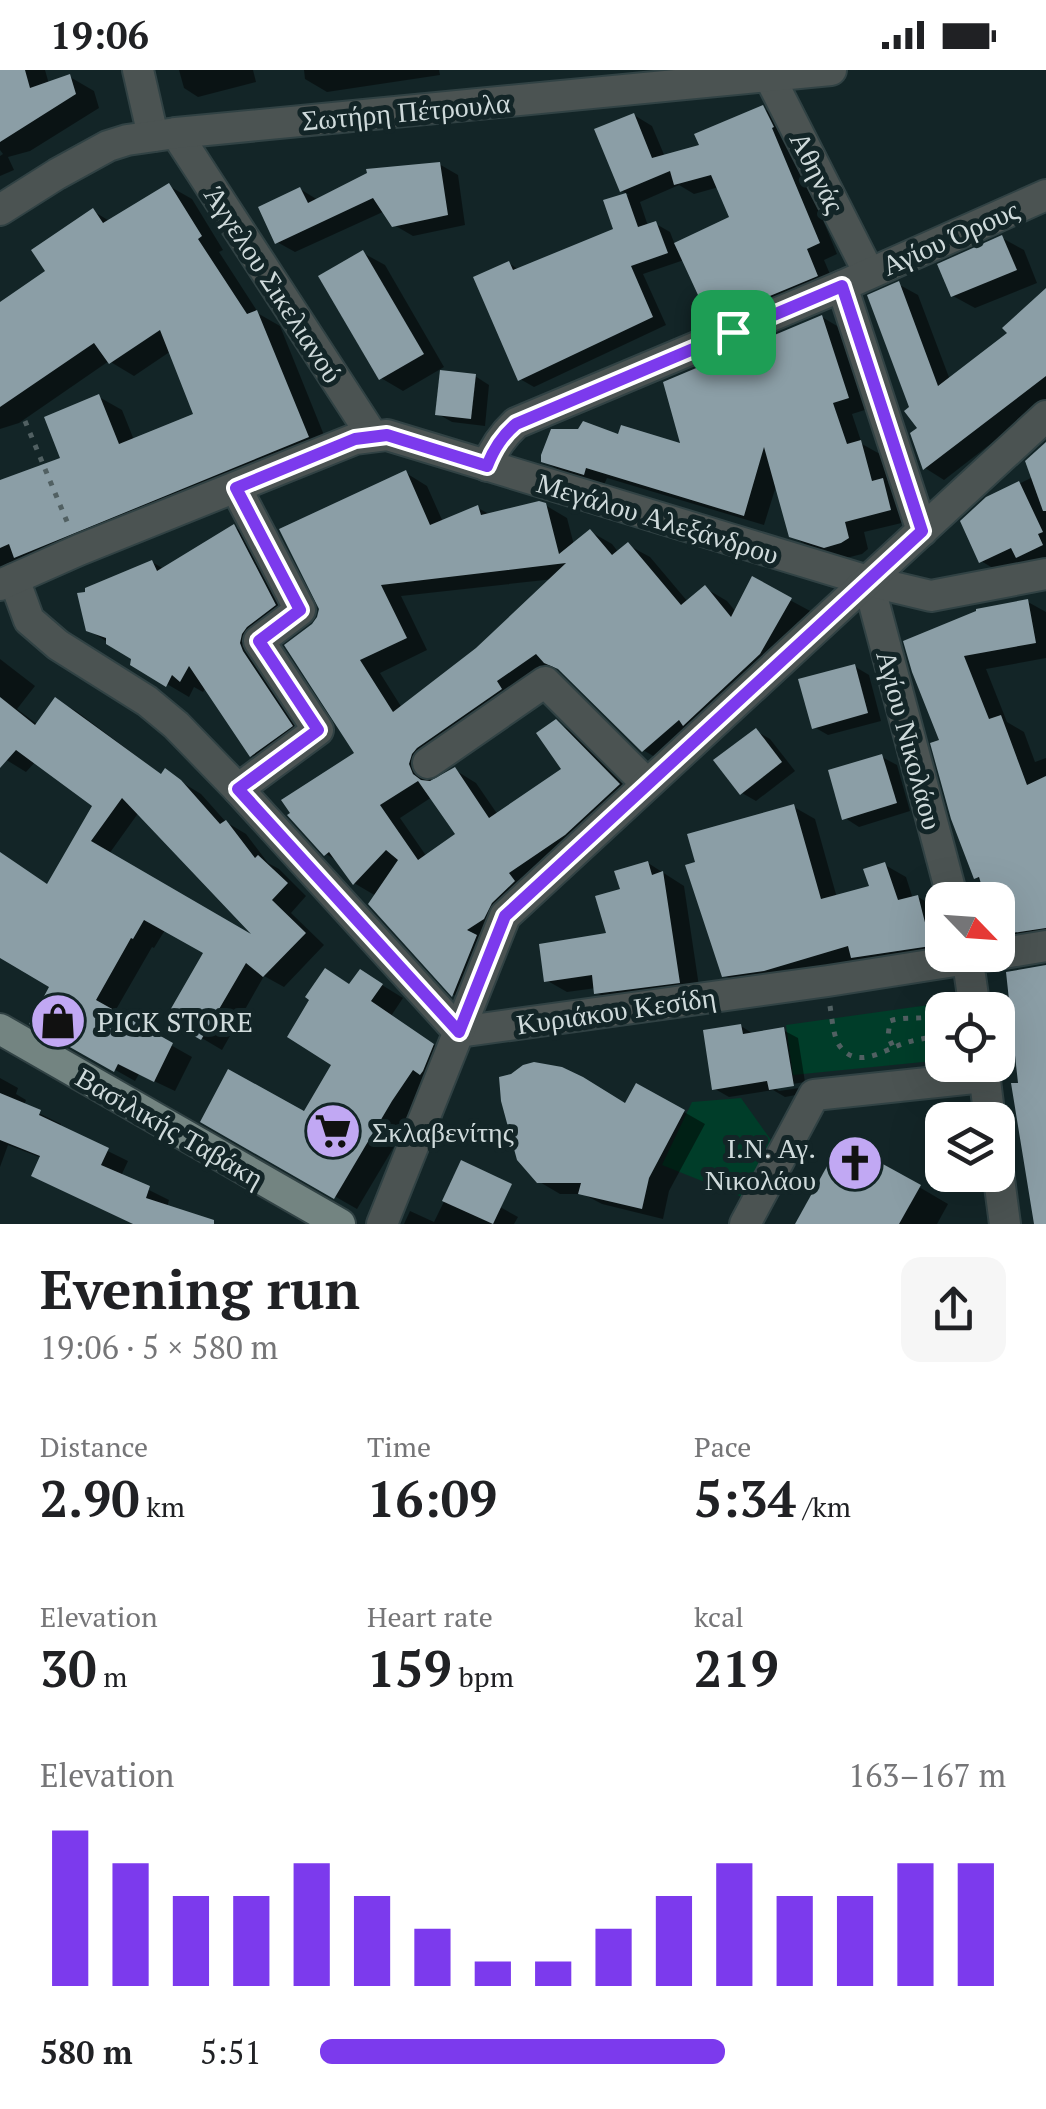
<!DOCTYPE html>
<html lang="en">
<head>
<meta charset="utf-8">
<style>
  body { margin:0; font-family:"PT Serif",serif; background:#f6f6f6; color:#202124; height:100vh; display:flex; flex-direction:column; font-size:38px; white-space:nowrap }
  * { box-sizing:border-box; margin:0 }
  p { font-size:32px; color:#757577 }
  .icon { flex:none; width:55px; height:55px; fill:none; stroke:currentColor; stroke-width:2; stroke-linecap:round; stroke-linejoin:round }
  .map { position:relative; height:1154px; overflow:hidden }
  .drawer { display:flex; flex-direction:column; background:#fff; flex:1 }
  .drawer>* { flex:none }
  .needle { width:65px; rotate:115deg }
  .tools { position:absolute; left:925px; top:812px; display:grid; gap:20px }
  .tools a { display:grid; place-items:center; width:90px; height:90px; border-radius:20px; background:#fff; box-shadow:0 10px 40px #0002; font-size:50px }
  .pin { position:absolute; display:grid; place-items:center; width:85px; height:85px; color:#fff; margin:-42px; border-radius:20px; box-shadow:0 5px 15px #0006 }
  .round { display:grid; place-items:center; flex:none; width:105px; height:105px; border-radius:20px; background:#f6f6f6 }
  .head { display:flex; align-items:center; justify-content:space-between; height:170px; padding:0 40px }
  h1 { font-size:55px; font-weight:700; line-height:75px }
  .metrics { display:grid; grid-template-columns:repeat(3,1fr); gap:15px; height:170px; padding:10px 40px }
  .metrics div { display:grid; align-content:center }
  .metrics b { font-size:50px; font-weight:700 }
  .metrics small { font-size:28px; font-weight:400 }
  .metrics p { font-size:28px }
  .chart { height:280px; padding:20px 40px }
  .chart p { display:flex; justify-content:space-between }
  .chart svg { width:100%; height:180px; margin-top:10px; stroke:#7c3aed; stroke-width:6 }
  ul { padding:0 40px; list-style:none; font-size:32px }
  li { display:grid; grid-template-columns:160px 120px 1fr; align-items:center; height:75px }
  li i { height:25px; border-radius:12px; background:#7c3aed }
  .status { display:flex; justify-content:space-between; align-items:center; height:70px; padding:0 50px; background:#fff; direction:ltr }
  .status svg { height:28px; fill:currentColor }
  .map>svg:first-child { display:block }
</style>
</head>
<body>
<div class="status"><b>19:06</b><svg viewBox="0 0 49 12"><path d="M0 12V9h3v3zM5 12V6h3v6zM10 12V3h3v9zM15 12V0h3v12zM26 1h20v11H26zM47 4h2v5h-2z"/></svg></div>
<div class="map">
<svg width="1046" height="1154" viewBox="0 0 1046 1154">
  <rect width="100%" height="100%" fill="#132527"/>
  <!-- green -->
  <g fill="#003d29">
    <polygon points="950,932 951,940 942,940 942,995 957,995 935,1003 933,991 793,1005 786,955"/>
    <polygon points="741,1028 771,1070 742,1127 662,1095 692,1032"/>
  </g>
  <!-- shadow -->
  <g fill="#0007" fill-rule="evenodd">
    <polygon points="0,0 45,0 49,14 70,7 94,21 99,38 30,81 8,87 14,100 0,106 0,86 3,84 0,80"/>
    <polygon points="179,0 253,0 256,12 198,27 184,18"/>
    <polygon points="304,0 439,0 440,5 327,22 305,9"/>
    <path d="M762 38 781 48 837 184 824 190 835 216 731 260 712 249 684 190 643 204 666 255 534 317 520 309 509 193 519 200 616 161 606 132 629 125 622 121 634 45 652 56 665 87 702 76ZM679 115 694 124 719 117 732 148 675 175 670 162 656 154 648 156 640 132Z"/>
    <polygon points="439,94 458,105 465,155 413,166 394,155 385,141 295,182 277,172 300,119 318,130"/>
    <polygon points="169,116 192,129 223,180 219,182 259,244 280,256 330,380 0,501 0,413 64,390 99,327 122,340 134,370 196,345 171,281 134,306 109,291 19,353 0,359 0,235 49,201 93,141 111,152"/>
    <polygon points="1002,168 1024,180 1037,213 975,238 953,226"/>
    <polygon points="363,183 385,195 444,297 403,321 381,308"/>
    <polygon points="898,214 918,225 950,310 1010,263 1046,221 1046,331 944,410 925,398 920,359 912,338"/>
    <polygon points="822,247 842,259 868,339 852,344 862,374 880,384 889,415 903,423 910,451 864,462 868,479 862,484 846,488 812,478 791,466 777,413 764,455 607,408 604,415 564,403 543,391 620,367 684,377"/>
    <polygon points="475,306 489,315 485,356 452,352 438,344"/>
    <polygon points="1046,375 1046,502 1008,507 981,491 987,429 1033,407"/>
    <path d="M406 403 427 416 443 452 478 438 491 445 545 435 567 448 574 475 591 462 612 474 619 483 628 475 650 487 688 532 705 518 727 531 736 542 753 510 812 542 782 596 665 693 643 680 567 604 555 597 516 624 430 707 432 713 455 700 476 713 498 745 565 700 556 652 578 665 640 727 513 845 475 937 454 925 371 834 376 826 354 813 339 792 326 784 358 684 314 556ZM554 509 477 580 402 638 380 603 427 580 401 526ZM432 727 459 765 427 787 400 748Z"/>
    <polygon points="234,457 256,470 297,548 269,569 313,669 273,698 251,685 206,617 203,622 194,617 189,627 133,594 134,588 88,560 152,492 164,499"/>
    <polygon points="1028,532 1046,542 1046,588 986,599 1007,652 1024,662 1035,692 1046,688 1046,873 1021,877 998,864 998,830 988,830 983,812 976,807 942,671 914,601"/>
    <path d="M0 589 35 616 17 639 38 655 56 630 76 641 163 706 165 702 201 724 226 752 246 764 268 793 279 799 306 826 291 843 324 875 284 917 264 906 222 980 168 948 206 882 165 860 154 878 152 877 114 943 192 987 175 1021 139 1004 135 1011 32 953 53 916 0 885V783L49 816 96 735 36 691 26 702 0 686ZM139 742 261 871 109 784Z"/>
    <polygon points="854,596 869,605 881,651 828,665 814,657"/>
    <polygon points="756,661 770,669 795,701 756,731 742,723"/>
    <polygon points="882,687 897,695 910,741 859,757 845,748"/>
    <polygon points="794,737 815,749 837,828 873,818 885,795 906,807 913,829 918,827 939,839 942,854 942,885 874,899 858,890 786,912 745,917 724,905"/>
    <polygon points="648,793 684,816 700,923 618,935 597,923 596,918 567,922 546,910 610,866"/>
    <polygon points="382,915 403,928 391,946 454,988 414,1043 357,1139 203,1051 305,1044 334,994 351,916"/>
    <polygon points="741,956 755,965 783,960 798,968 805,1012 774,1017 779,1021 806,1017 807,1023 785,1027 773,1020 729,1027 715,1019"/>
    <polygon points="0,1008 18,1018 16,1024 26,1030 24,1036 61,1054 59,1057 128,1091 121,1106 169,1130 167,1137 210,1154 134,1154 42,1088 8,1075 0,1097"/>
    <polygon points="627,1036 684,1042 705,1054 669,1121 663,1149 602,1134 583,1124 560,1124 538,1111"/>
    <polygon points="454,1111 518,1147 514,1154 404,1154 410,1141 434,1152"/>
    <polygon points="919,1117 948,1134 937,1154 798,1154"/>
  </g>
  <!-- building -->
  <g fill="#8b9ea6" fill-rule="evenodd">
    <polygon points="0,0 25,0 30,18 70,4 76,24 0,72"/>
    <polygon points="763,35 774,57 772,58 820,173 807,179 818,206 710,251 674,173 729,147 711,105 674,115 670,101 620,122 594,59 634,43 652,88 699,75 694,64"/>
    <polygon points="440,92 448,145 392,157 373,128 275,174 258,137 300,117 308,133 367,103 366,99"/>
    <polygon points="169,113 202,166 198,169 247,244 257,240 309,367 14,488 9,474 0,478 0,410 60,388 44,347 99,324 119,374 193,344 160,260 109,294 94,273 0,337 0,232 45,201 31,180 93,138 103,153"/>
    <polygon points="626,123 638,157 656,151 668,183 631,196 653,247 518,311 473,207 509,191 513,200 613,159 603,130"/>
    <polygon points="1002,165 1017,200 951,227 937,194"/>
    <polygon points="363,180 424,284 379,310 318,206"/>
    <polygon points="899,211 938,316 1007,263 1002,258 1046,218 1046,306 923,400 910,363 917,358 904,341 909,337 867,225"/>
    <polygon points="822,245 849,328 833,333 847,374 861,370 872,411 883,408 891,440 845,452 849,468 841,473 824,478 789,467 764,377 744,446 586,398 584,405 541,392 541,385 551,359 578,359 583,351 618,364 621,355 680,373 663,312"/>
    <polygon points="440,300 476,304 471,349 435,345"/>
    <polygon points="1046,372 1046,441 1043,441 1025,391"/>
    <path d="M406 400 430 455 478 435 481 445 539 431 546 433 559 484 590 459 612 485 628 472 681 535 705 515 731 547 752 506 792 528 760 584 683 656 679 650 642 682 558 599 544 593 536 584 497 611 502 619 417 678 412 684 409 694 413 704 421 710 430 711 455 697 489 748 561 699 536 663 556 649 620 714 565 765 509 803 515 811 492 833 484 849 467 860 477 865 452 927 368 834 398 790 386 780 353 815 329 782 324 786 287 745 290 743 281 730 354 683 284 575 312 554 317 547 319 539 279 459ZM566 493 476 578 393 642 360 590 407 568 381 515ZM418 711 455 764 418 790 380 735Z"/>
    <polygon points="1019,411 1043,462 1038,464 1043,475 1016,488 1011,478 979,493 960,451 986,427"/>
    <polygon points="234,454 276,535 247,557 242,564 240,573 243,581 293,656 250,687 189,596 180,612 172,605 166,617 130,595 131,589 106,574 106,568 86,561 77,523 85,522 85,518 152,490 157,501"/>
    <polygon points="1028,529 1036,573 964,586 989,649 1001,645 1027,715 1046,706 1046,858 998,865 998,830 986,830 979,807 974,809 951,749 930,673 939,670 912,602 903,571 976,541 976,539"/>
    <polygon points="855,594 868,643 812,659 798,609"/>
    <path d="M0 627 35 655 55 627 161 704 165 698 181 710 220 754 226 750 255 788 258 785 288 813 272 830 306 863 263 907 246 893 201 970 165 949 203 883 144 850 133 869 131 868 96 930 173 973 154 1012 118 994 114 1002 29 954 49 917 0 888V782L47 814 92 736 16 680 0 698ZM122 728 251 864 91 771Z"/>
    <polygon points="756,658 782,692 740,725 713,690"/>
    <polygon points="882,684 897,733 842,750 828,700"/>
    <polygon points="794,734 821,829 869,816 863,799 885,792 898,830 918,825 931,876 851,888 848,876 764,901 722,907 685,795 695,792 687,764"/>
    <polygon points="648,791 652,805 663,801 680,913 594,924 592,905 544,912 539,874 606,863 595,826 620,819 614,801"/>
    <polygon points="1046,895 1046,1154 1034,1154 1011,1013 1018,1013 1006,902"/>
    <polygon points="325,898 349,914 360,899 383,914 371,931 434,974 423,1001 420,1005 413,1000 392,1031 334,1129 200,1052 228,999 304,1041 331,995 287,967 309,930 305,927"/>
    <polygon points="741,954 743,964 784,957 794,1016 769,1020 767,1011 712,1020 703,960"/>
    <polygon points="534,992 562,997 583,1007 625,1033 636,1013 685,1040 649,1108 642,1139 578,1124 581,1113 537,1113 517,1090 501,1031 499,1007 511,1004 523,995"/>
    <polygon points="0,1023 41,1040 39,1045 109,1078 101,1095 150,1116 146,1128 214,1150 214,1154 133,1154 31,1106 40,1086 0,1070"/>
    <polygon points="841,1071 921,1115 899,1154 795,1154"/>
    <polygon points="461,1090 512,1114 493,1154 442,1131"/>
  </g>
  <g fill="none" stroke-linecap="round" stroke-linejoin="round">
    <!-- minor casing -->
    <g stroke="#314244" stroke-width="34">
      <g id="minor">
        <polyline points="138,0 153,66"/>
        <polyline points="766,0 869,203"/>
        <polyline points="176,63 372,365"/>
        <polyline points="0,140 57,104 108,76 127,70 176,63 831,0"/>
        <polyline points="842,216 922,461"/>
        <path d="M487 396C494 378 502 366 516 353L842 216 1046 125"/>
        <polyline points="236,418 300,540 259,571 318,660 238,719"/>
        <polyline points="14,509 29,550 58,575 147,631 176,655 238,719 459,962"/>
        <polyline points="868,511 953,830"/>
        <polyline points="0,515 79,480 355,369 387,365 868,511 931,526 1046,504"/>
        <polyline points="428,693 545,612 647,714"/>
        <polyline points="998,884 1046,876"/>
        <polyline points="967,885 975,940"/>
        <polyline points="459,962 828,911 993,885"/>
        <polyline points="983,995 990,1050"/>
        <polyline points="998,1101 1005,1154"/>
        <polyline points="382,1154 505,846 1046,346"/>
        <polyline points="745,1154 814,1025 984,1007"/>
      </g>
    </g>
    <!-- major casing -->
    <g stroke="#314244" stroke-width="34">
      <polyline id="major" points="0,959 340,1154"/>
    </g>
    <!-- path -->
    <g stroke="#516062" stroke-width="5" stroke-dasharray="5 8" stroke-linecap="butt">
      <polyline points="25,351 68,454"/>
      <path d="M830 936C832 948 833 965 839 975 855 998 877 984 897 976 909 971 923 968 936 967L941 958 934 946C919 950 905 946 890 951L888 966 893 977"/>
    </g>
    <!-- minor -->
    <use href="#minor" stroke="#4b5352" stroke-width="30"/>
    <!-- major -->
    <use href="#major" stroke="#738481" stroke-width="30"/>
  </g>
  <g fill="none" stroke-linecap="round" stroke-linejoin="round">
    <!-- route casing -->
    <g stroke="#fff" stroke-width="20">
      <path id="route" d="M842 216 922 461 505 846 459 962 238 719 318 660 259 571 300 540 236 418 355 369 387 365 487 396C494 378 502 366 516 354Z"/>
    </g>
    <!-- route -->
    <use href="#route" stroke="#7c3aed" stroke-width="12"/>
  </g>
  <!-- icons -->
  <defs>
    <g id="shop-disc" transform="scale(2.875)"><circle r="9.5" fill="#c1a8f3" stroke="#132527"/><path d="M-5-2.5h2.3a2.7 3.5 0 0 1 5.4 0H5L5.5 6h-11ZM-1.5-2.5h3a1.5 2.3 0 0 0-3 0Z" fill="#111"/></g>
    <g id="supermarket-disc" transform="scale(2.875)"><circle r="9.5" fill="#c1a8f3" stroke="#132527"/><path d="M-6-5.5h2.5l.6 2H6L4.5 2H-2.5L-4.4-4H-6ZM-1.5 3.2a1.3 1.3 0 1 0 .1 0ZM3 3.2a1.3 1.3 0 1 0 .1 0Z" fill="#111"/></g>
    <g id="church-disc" transform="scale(2.875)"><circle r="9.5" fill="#c1a8f3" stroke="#132527"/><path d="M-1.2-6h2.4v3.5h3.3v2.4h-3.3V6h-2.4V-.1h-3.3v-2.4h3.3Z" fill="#111"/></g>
  </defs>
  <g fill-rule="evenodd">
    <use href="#shop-disc" x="58" y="951"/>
    <use href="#supermarket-disc" x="333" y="1061"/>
    <use href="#church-disc" x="855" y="1093"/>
  </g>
  <g text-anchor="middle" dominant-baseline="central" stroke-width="10" stroke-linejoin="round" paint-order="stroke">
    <!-- street labels -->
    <g font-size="28" fill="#cfdadb" stroke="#132527">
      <text transform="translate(406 41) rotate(-5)">Σωτήρη Πέτρουλα</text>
      <text transform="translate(818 102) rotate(63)">Αθηνάς</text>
      <text transform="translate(950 167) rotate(-24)">Αγίου Όρους</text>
      <text transform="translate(274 214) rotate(57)">Άγγελου Σικελιανού</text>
      <text transform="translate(658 448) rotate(17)">Μεγάλου Αλεξάνδρου</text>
      <text transform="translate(910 670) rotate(75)">Αγίου Νικολάου</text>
      <text transform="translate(616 940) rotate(-8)">Κυριάκου Κεσίδη</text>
      <text transform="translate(170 1057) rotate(30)">Βασιλικής Ταβάκη</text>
    </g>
    <!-- poi labels -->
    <g font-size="28" fill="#cfdadb" stroke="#132527" text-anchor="start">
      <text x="97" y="951">PICK STORE</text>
      <text x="372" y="1061">Σκλαβενίτης</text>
      <text x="816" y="1077" text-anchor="end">Ι.Ν. Αγ.<tspan x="816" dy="32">Νικολάου</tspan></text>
    </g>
  </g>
</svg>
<div class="tools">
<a><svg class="needle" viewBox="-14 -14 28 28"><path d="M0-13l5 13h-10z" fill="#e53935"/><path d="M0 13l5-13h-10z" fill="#757577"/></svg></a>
<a><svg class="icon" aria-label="locate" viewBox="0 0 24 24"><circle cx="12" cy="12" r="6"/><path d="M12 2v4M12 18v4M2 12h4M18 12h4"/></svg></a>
<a><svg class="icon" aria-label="layers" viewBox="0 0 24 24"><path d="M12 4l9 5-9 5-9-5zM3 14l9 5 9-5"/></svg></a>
</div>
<div class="pin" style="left:733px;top:262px;background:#1e9e55"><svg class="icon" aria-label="arrive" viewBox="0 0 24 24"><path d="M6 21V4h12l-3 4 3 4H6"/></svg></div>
</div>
<section class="drawer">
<div class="head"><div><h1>Evening run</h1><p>19:06 · 5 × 580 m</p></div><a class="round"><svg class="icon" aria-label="share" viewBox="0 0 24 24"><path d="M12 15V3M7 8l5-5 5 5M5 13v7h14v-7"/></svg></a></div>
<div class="metrics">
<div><p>Distance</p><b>2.90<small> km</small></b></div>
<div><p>Time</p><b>16:09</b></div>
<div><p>Pace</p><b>5:34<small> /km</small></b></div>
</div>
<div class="metrics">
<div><p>Elevation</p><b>30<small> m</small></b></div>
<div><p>Heart rate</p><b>159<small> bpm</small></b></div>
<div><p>kcal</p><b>219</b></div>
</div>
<div class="chart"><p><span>Elevation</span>163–167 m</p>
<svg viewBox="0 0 160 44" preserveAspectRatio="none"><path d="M5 44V6M15 44V14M25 44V22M35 44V22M45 44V14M55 44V22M65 44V30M75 44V38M85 44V38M95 44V30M105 44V22M115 44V14M125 44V22M135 44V22M145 44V14M155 44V14"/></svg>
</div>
<ul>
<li><b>580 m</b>5:51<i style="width:59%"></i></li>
</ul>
</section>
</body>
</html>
